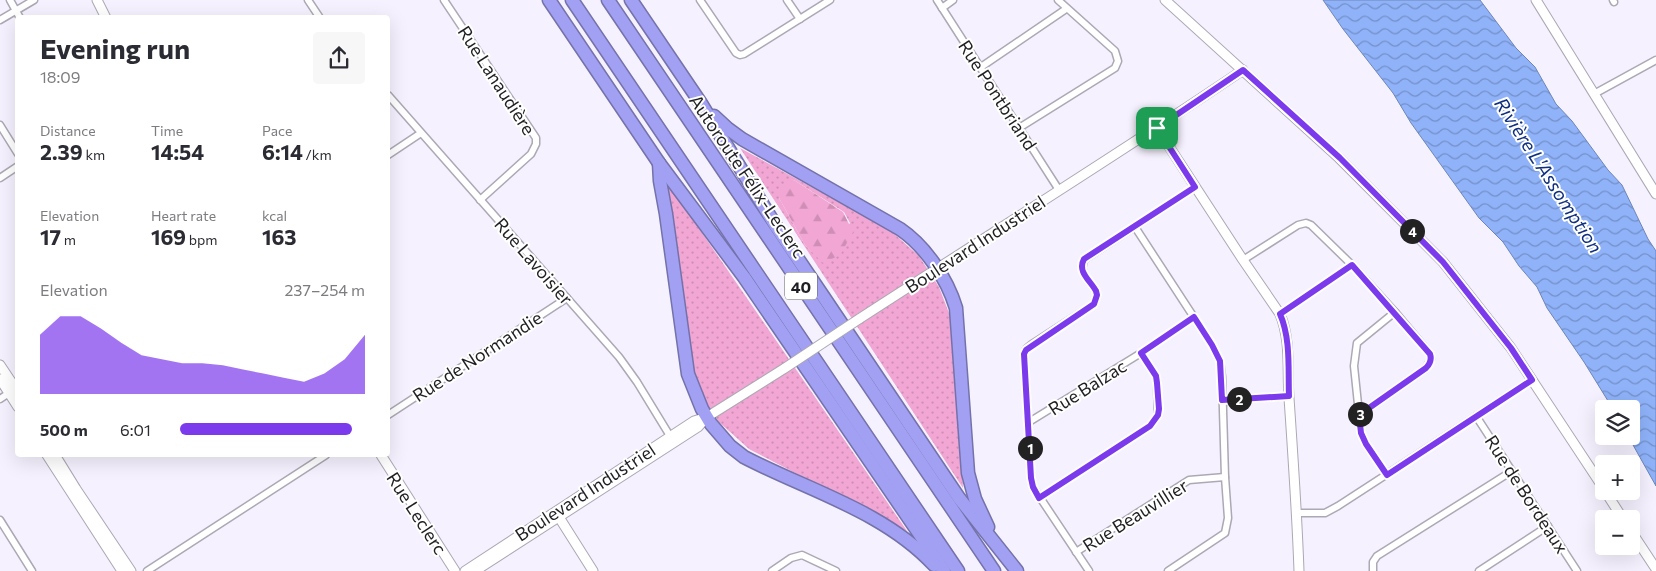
<!DOCTYPE html>
<html lang="en">
<head>
<meta charset="utf-8">
<style>
  body { margin:0; font-family:Commissioner,sans-serif; background:#f7f7f7; color:#2b2b33; height:100vh; display:flex; flex-direction:column; font-size:19px; white-space:nowrap }
  * { box-sizing:border-box; margin:0 }
  p { font-size:16px; color:#7c7c81 }
  .icon { flex:none; width:28px; height:28px; fill:none; stroke:currentColor; stroke-width:2; stroke-linecap:round; stroke-linejoin:round }
  .map { position:relative; flex:1; overflow:hidden }
  .side { position:absolute; left:15px; top:15px; width:375px; height:442px; display:flex; flex-direction:column; background:#fff; border-radius:5px; box-shadow:0 5px 20px #0002 }
  .side>* { flex:none }
  .buttons { position:absolute; left:1595px; top:400px; display:grid; gap:10px }
  .buttons a { display:grid; place-items:center; width:45px; height:45px; border-radius:5px; background:#fff; box-shadow:0 5px 20px #0002; font-size:25px }
  .pin { position:absolute; display:grid; place-items:center; width:42px; height:42px; color:#fff; margin:-21px; border-radius:10px; box-shadow:0 2px 8px #0006 }
  .km { position:absolute; width:25px; height:25px; margin:-12px; border-radius:50%; background:#222; color:#fff; font-size:14px; line-height:25px; text-align:center }
  .round { display:grid; place-items:center; flex:none; width:52px; height:52px; border-radius:5px; background:#f7f7f7 }
  .headline { display:flex; align-items:center; justify-content:space-between; height:85px; padding:0 25px }
  h1 { font-size:28px; font-weight:700; line-height:38px }
  .metrics { display:grid; grid-template-columns:repeat(3,1fr); gap:8px; height:85px; padding:5px 25px }
  .metrics div { display:grid; align-content:center }
  .metrics b { font-size:21px; font-weight:700 }
  .metrics small { font-size:14px; font-weight:400 }
  .metrics p { font-size:14px }
  .chart { height:140px; padding:10px 25px }
  .chart p { display:flex; justify-content:space-between }
  .chart svg { width:100%; height:90px; margin-top:5px; fill:#7c3aed; opacity:.7 }
  ul { padding:0 25px; list-style:none; font-size:16px }
  li { display:grid; grid-template-columns:80px 60px 1fr; align-items:center; height:38px }
  li i { height:12px; border-radius:6px; background:#7c3aed }
  .map>svg:first-child { display:block }
</style>
</head>
<body>
<div class="map">
<svg width="1656" height="571" viewBox="0 0 1656 571">
  <defs>
    <pattern id="grass-dots" width="8" height="8" patternUnits="userSpaceOnUse" patternTransform="scale(1.25)"><rect width="8" height="8" fill="#f1a6d3"/><path d="M2 2h.1M6 6h.1" fill="none" stroke="#ce8eb5" stroke-width="1.8" stroke-linecap="round"/></pattern>
    <pattern id="forest-firs" width="22" height="20" patternUnits="userSpaceOnUse" patternTransform="scale(1.25)"><rect width="22" height="20" fill="#f1a6d3"/><path d="M5 1l3.5 6h-7zM16 11l3.5 6h-7z" fill="#ce8eb5"/></pattern>
    <pattern id="water-waves" width="16" height="10" patternUnits="userSpaceOnUse" patternTransform="scale(1.25)"><rect width="16" height="10" fill="#8fb2f9"/><path d="M0 5q4-4 8 0t8 0" fill="none" stroke="#7490c9"/></pattern>
  </defs>
  <rect width="100%" height="100%" fill="#f6f1fe"/>
  <!-- grass -->
  <g fill="url(#grass-dots)" fill-rule="evenodd">
    <path d="M740 148 890 230 919 256 939 287 952 321 963 488ZM794 180 844 212 850 223 823 262 805 245 779 198Z"/>
    <polygon points="665,179 907,531 749,449 719,422 703,401 695,383"/>
  </g>
  <!-- forest -->
  <polygon fill="url(#forest-firs)" points="794,180 843,212 853,232 840,255 823,263 805,245 779,198 780,190"/>
  <!-- water -->
  <polygon fill="url(#water-waves)" stroke="#6d86b8" points="1323,0 1480,0 1516,48 1535,67 1556,104 1572,121 1608,170 1622,185 1648,239 1656,251 1656,486 1628,436 1631,436 1631,409 1613,409 1584,362 1547,308 1537,287 1519,266 1503,242 1479,218 1411,123 1393,93 1343,29"/>
  <g fill="none" stroke-linecap="round" stroke-linejoin="round">
    <!-- street casing -->
    <g stroke="#aca8b4" stroke-width="9">
      <g id="street">
        <polyline points="10,0 20,18"/>
        <polyline points="308,0 320,18"/>
        <polyline points="444,0 536,138 536,144 531,154 480,200"/>
        <polyline points="700,0 736,53 740,55 744,54 830,0"/>
        <polyline points="787,0 800,19"/>
        <polyline points="937,0 1059,190"/>
        <polyline points="1613,0 1614,2"/>
        <polyline points="942,8 953,0"/>
        <polyline points="0,20 34,0"/>
        <polyline points="981,67 1066,9"/>
        <polyline points="1594,94 1656,60"/>
        <polyline points="388,95 619,357 637,382 670,436"/>
        <polyline points="0,125 18,154"/>
        <polyline points="1019,128 1115,68 1118,61 1115,51 1058,0"/>
        <polyline points="388,155 421,133"/>
        <polyline points="0,178 18,166"/>
        <polyline points="1135,227 1212,345 1220,361 1222,377 1225,477 1228,518 1225,533 1168,571"/>
        <polyline points="1243,260 1298,225 1306,223 1311,225 1352,265 1395,312 1430,354 1431,359 1426,368 1359,415"/>
        <polyline points="1280,314 1352,265"/>
        <polyline points="0,399 9,393 12,394"/>
        <polyline points="1222,400 1289,396"/>
        <polyline points="388,415 567,298"/>
        <polyline points="1476,416 1577,571"/>
        <polyline points="1029,422 1141,353 1194,317"/>
        <polyline points="1387,475 1366,444 1361,433 1354,366 1357,343 1395,312"/>
        <polyline points="1039,498 1150,426 1158,415 1157,383 1156,376 1141,353"/>
        <polyline points="1297,513 1325,513 1338,506 1532,380"/>
        <polyline points="0,520 32,571"/>
        <polyline points="1076,552 1189,480 1225,477"/>
        <polyline points="147,571 326,455"/>
        <polyline points="772,571 791,558 802,555 836,571"/>
        <path d="M1089 571 1033 487 1031 478 1024 354 1026 349 1032 344 1094 304 1097 295 1096 291C1090 281 1077 272 1085 259L1195 187"/>
        <polyline points="1373,571 1373,562 1377,556 1512,471"/>
        <polyline points="1479,571 1548,526"/>
      </g>
    </g>
    <!-- secondary casing -->
    <g stroke="#aca8b4" stroke-width="11">
      <g id="secondary">
        <polyline points="97,0 106,18"/>
        <polyline points="1165,0 1339,158 1443,262 1511,348 1604,489"/>
        <polyline points="1536,0 1656,194"/>
        <path d="M1157 128 1243 260 1280 314C1291 340 1287 371 1289 398 1293 456 1297 513 1299 571"/>
        <path d="M859 319C987 236 1117 155 1243 70"/>
        <polyline points="0,365 18,392"/>
        <polyline points="0,379 18,407"/>
        <polyline points="47,455 122,571"/>
        <polyline points="55,455 76,489 131,571"/>
        <polyline points="381,455 455,571"/>
        <polyline points="1605,491 1623,519"/>
        <polyline points="557,514 593,571"/>
        <polyline points="1631,531 1656,569"/>
        <polyline points="465,571 694,421 707,417"/>
        <polyline points="475,571 698,427 707,417 785,368"/>
      </g>
    </g>
    <!-- highway casing -->
    <g stroke="#7472aa" stroke-width="15">
      <g id="highway">
        <polyline points="549,0 659,163 744,277 925,542 944,571"/>
        <polyline points="572,0 958,571"/>
        <polyline points="608,0 994,571"/>
        <polyline points="631,0 700,102 777,228 823,296 959,498 1017,571"/>
        <path d="M714 116 727 128 742 139 900 229C925 246 947 278 956 308L968 473 975 499 988 527"/>
        <path d="M659 163 660 181 666 214 688 374 702 409 711 424 730 446 744 457C807 490 884 511 934 565"/>
      </g>
    </g>
    <!-- street -->
    <use href="#street" stroke="#fff" stroke-width="6"/>
    <!-- secondary -->
    <use href="#secondary" stroke="#fff" stroke-width="9"/>
    <!-- highway -->
    <use href="#highway" stroke="#a1a0f3" stroke-width="12"/>
    <!-- secondary-bridge casing -->
    <g stroke="#aca8b4" stroke-width="11" stroke-linecap="butt">
      <polyline id="secondary-bridge" points="785,368 859,319"/>
    </g>
    <!-- secondary-bridge -->
    <use href="#secondary-bridge" stroke="#fff" stroke-width="9"/>
  </g>
  <g fill="none" stroke-linecap="round" stroke-linejoin="round">
    <!-- route casing -->
    <g stroke="#fff" stroke-width="10">
      <path id="route" d="M1243 70 1340 158 1443 262 1511 348 1532 380 1387 475 1366 444 1361 433 1359 415 1426 368C1430 364 1432 360 1430 354L1352 265 1280 314C1291 339 1288 370 1289 396L1222 400 1220 361 1212 345 1194 317 1141 353 1156 376 1157 383 1159 409 1158 415 1150 426 1039 498 1033 487 1031 478 1024 354 1026 350 1094 304 1097 295 1096 291C1090 280 1077 272 1084 259L1195 187 1157 128Z"/>
    </g>
    <!-- route -->
    <use href="#route" stroke="#7c3aed" stroke-width="6"/>
  </g>
  <g text-anchor="middle" dominant-baseline="central" stroke-width="4" stroke-linejoin="round" paint-order="stroke">
    <!-- shield labels -->
    <rect fill="#fff" stroke="#626264" stroke-width="1" x="785" y="272.5" width="32" height="27" rx="4"/>
    <g font-size="16" font-weight="bold" fill="#1f1e22">
      <text x="801" y="286">40</text>
    </g>
    <!-- street labels -->
    <g font-size="18" fill="#1f1e22" stroke="#fff">
      <text transform="translate(497 80) rotate(57)">Rue Lanaudière</text>
      <text transform="translate(998 95) rotate(57)">Rue Pontbriand</text>
      <text transform="translate(748 176) rotate(56)">Autoroute Félix-Leclerc</text>
      <text transform="translate(975 244) rotate(-33)">Boulevard Industriel</text>
      <text transform="translate(534 261) rotate(49)">Rue Lavoisier</text>
      <text transform="translate(477 356) rotate(-33)">Rue de Normandie</text>
      <text transform="translate(1087 387) rotate(-32)">Rue Balzac</text>
      <text transform="translate(585 492) rotate(-33)">Boulevard Industriel</text>
      <text transform="translate(1527 494) rotate(57)">Rue de Bordeaux</text>
      <text transform="translate(417 513) rotate(57)">Rue Leclerc</text>
      <text transform="translate(1135 515) rotate(-32)">Rue Beauvillier</text>
    </g>
    <!-- water labels -->
    <g font-size="19" font-style="italic" fill="#10307f" stroke="#fff">
      <text transform="translate(1549 175) rotate(57)">Rivière L'Assomption</text>
    </g>
  </g>
</svg>
<div class="buttons">
<a><svg class="icon" aria-label="layers" viewBox="0 0 24 24"><path d="M12 4l9 5-9 5-9-5zM3 14l9 5 9-5"/></svg></a>
<a>+</a>
<a>−</a>
</div>
<div class="pin" style="left:1157px;top:128px;background:#1e9e55"><svg class="icon" aria-label="arrive" viewBox="0 0 24 24"><path d="M6 21V4h12l-3 4 3 4H6"/></svg></div>
<b class="km" style="left:1030px;top:448px">1</b>
<b class="km" style="left:1239px;top:399px">2</b>
<b class="km" style="left:1360px;top:414px">3</b>
<b class="km" style="left:1412px;top:231px">4</b>
<section class="side">
<div class="headline"><div><h1>Evening run</h1><p>18:09</p></div><a class="round"><svg class="icon" aria-label="share" viewBox="0 0 24 24"><path d="M12 15V3M7 8l5-5 5 5M5 13v7h14v-7"/></svg></a></div>
<div class="metrics">
<div><p>Distance</p><b>2.39<small> km</small></b></div>
<div><p>Time</p><b>14:54</b></div>
<div><p>Pace</p><b>6:14<small> /km</small></b></div>
</div>
<div class="metrics">
<div><p>Elevation</p><b>17<small> m</small></b></div>
<div><p>Heart rate</p><b>169<small> bpm</small></b></div>
<div><p>kcal</p><b>163</b></div>
</div>
<div class="chart"><p><span>Elevation</span>237–254 m</p>
<svg viewBox="0 0 160 44" preserveAspectRatio="none"><path d="M0 44V15L10 6L20 6L30 12L40 19L50 25L60 27L70 29L80 29L90 30L100 32L110 34L120 36L130 38L140 34L150 27L160 15V44z"/></svg>
</div>
<ul>
<li><b>500 m</b>6:01<i style="width:93%"></i></li>
</ul>
</section>
</div>
</body>
</html>
